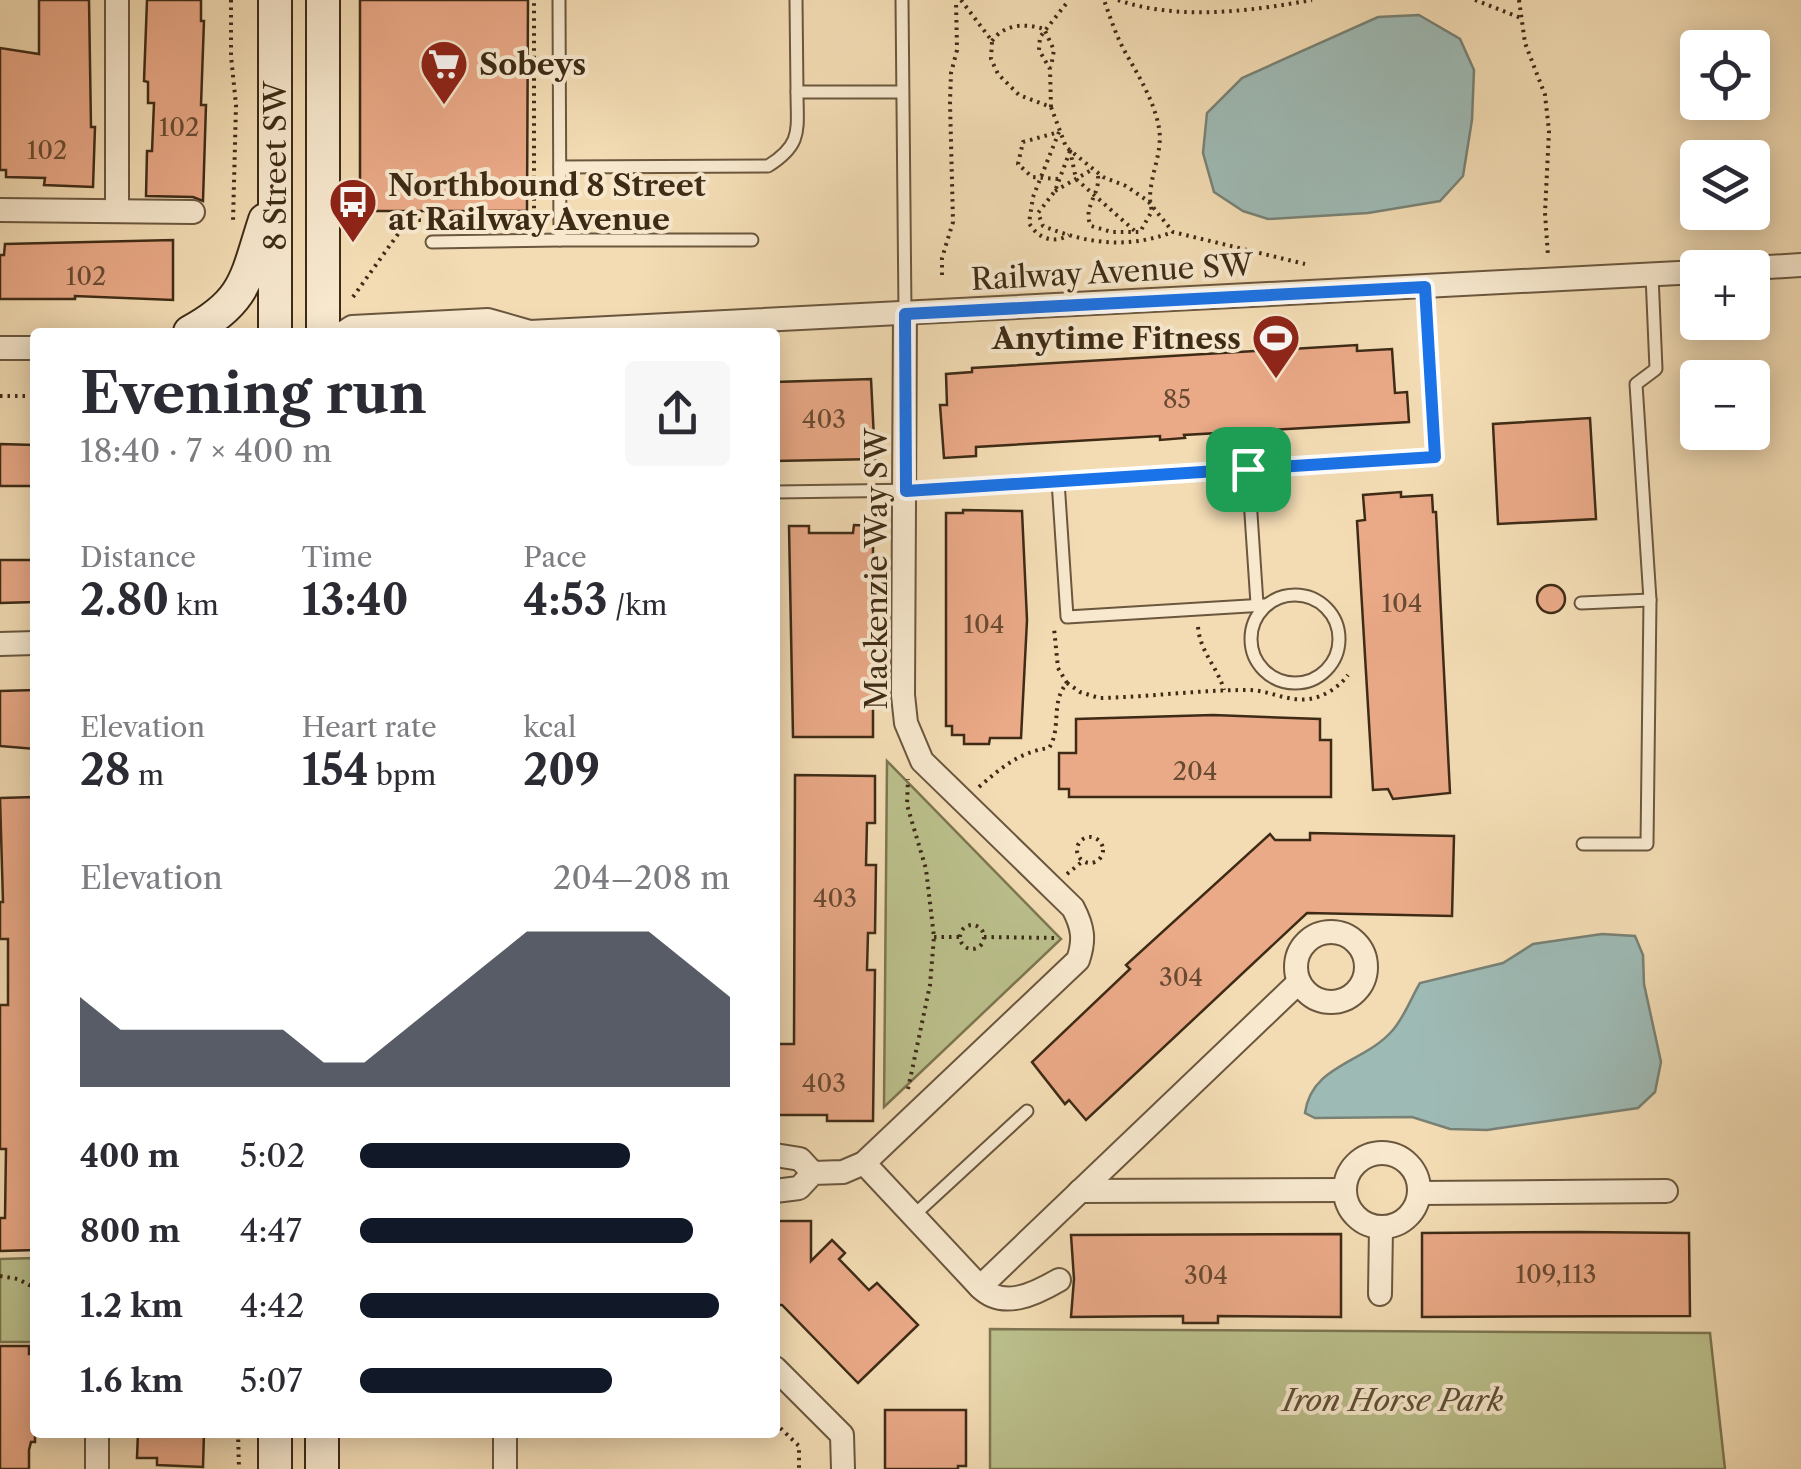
<!DOCTYPE html>
<html lang="en">
<head>
<meta charset="utf-8">
<style>
  body { margin:0; font-family:"Libre Caslon Text",serif; background:#f7f7f7; color:#2b2b33; height:100vh; display:flex; flex-direction:column; font-size:38px; white-space:nowrap }
  * { box-sizing:border-box; margin:0 }
  p { font-size:32px; color:#7c7c81 }
  .icon { flex:none; width:55px; height:55px; fill:none; stroke:currentColor; stroke-width:2; stroke-linecap:round; stroke-linejoin:round }
  .map { position:relative; flex:1; overflow:hidden }
  .panel { position:absolute; left:30px; top:328px; width:750px; height:1110px; display:flex; flex-direction:column; background:#fff; border-radius:10px; box-shadow:0 5px 25px #0003 }
  .panel>* { flex:none }
  .fabs { position:absolute; left:1680px; top:30px; display:grid; gap:20px }
  .fabs a { display:grid; place-items:center; width:90px; height:90px; border-radius:10px; background:#fff; box-shadow:0 5px 25px #0003; font-size:50px }
  .pin { position:absolute; display:grid; place-items:center; width:85px; height:85px; color:#fff; margin:-42px; border-radius:20px; box-shadow:0 5px 15px #0006 }
  .round { display:grid; place-items:center; flex:none; width:105px; height:105px; border-radius:10px; background:#f7f7f7 }
  .head { display:flex; align-items:center; justify-content:space-between; height:170px; padding:0 50px }
  h1 { font-size:55px; font-weight:700; line-height:75px }
  .stats { display:grid; grid-template-columns:repeat(3,1fr); gap:15px; height:170px; padding:10px 50px }
  .stats div { display:grid; align-content:center }
  .stats b { font-size:42px; font-weight:700 }
  .stats small { font-size:28px; font-weight:400 }
  .stats p { font-size:28px }
  .chart { height:280px; padding:20px 50px }
  .chart p { display:flex; justify-content:space-between }
  .chart svg { width:100%; height:180px; margin-top:10px; fill:#111827; opacity:.7 }
  ul { padding:0 50px; list-style:none; font-size:32px }
  li { display:grid; grid-template-columns:160px 120px 1fr; align-items:center; height:75px }
  li i { height:25px; border-radius:12px; background:#111827 }
  .map>svg:first-child { display:block }
</style>
</head>
<body>
<div class="map">
<svg width="1801" height="1469" viewBox="0 0 1801 1469">
  <rect width="100%" height="100%" fill="#f3dcb4"/>
  <filter id="stains"><feTurbulence type="fractalNoise" baseFrequency=".002" numOctaves="4"/><feColorMatrix values="0 0 0 0 .2 0 0 0 0 .09 0 0 0 0 .02 0 0 0 .5 -.17"/></filter>
  <radialGradient id="worn" r=".72"><stop offset=".6" stop-color="#630" stop-opacity="0"/><stop offset="1" stop-color="#630" stop-opacity=".3"/></radialGradient>
  <!-- green -->
  <g fill="#bbc08c" stroke="#7c7651" stroke-width="2.5">
    <polygon points="887,761 1061,939 884,1107"/>
    <polygon points="35,1258 35,1342 0,1342 0,1259"/>
    <polygon points="990,1329 1710,1333 1725,1469 990,1469"/>
  </g>
  <!-- water -->
  <g fill="#9ebab5" stroke="#788175" stroke-width="2.5">
    <polygon points="1419,15 1460,39 1474,70 1472,120 1463,176 1440,201 1368,213 1268,219 1243,211 1214,192 1203,153 1207,113 1242,78 1378,17"/>
    <path d="M1602 934 1635 936 1643 955 1644 984 1661 1062 1655 1092 1638 1108 1487 1130 1450 1129 1412 1117 1315 1118 1305 1113C1311 1065 1364 1063 1392 1031 1404 1018 1411 998 1420 983L1503 963 1533 944Z"/>
  </g>
  <!-- building -->
  <g fill="#eaa987" stroke="#3e2b16" stroke-width="2.5">
    <polygon points="39,0 89,0 91,127 95,127 93,187 44,185 45,178 6,177 6,170 0,170 0,48 39,54"/>
    <polygon points="147,0 201,0 201,21 204,21 201,105 206,105 203,201 193,197 146,196 147,151 152,151 154,103 148,103 148,82 144,81"/>
    <polygon points="360,0 528,0 527,211 360,211"/>
    <polygon points="173,240 173,300 75,296 75,299 0,299 0,255 4,255 5,244"/>
    <polygon points="1357,345 1357,351 1392,349 1395,393 1407,392 1409,422 1184,435 1185,438 1160,440 1160,436 976,447 976,456 944,458 940,405 947,405 946,374 972,372 972,368"/>
    <polygon points="871,379 875,459 775,461 775,382"/>
    <polygon points="1590,418 1596,519 1498,524 1493,424"/>
    <polygon points="0,444 35,445 35,486 0,486"/>
    <polygon points="1401,492 1401,497 1432,495 1433,512 1436,512 1450,793 1393,799 1388,789 1373,790 1357,521 1365,520 1363,495"/>
    <polygon points="963,510 1022,511 1027,620 1021,738 990,738 989,744 964,744 964,735 952,735 952,726 946,726 946,513 963,513"/>
    <polygon points="854,525 873,526 873,737 793,737 789,526 809,526 809,533 853,533"/>
    <polygon points="0,560 35,560 35,602 0,603"/>
    <circle cx="1551" cy="599" r="14"/>
    <polygon points="35,690 35,749 0,746 0,691"/>
    <polygon points="1213,715 1320,719 1320,740 1331,740 1331,797 1069,797 1069,789 1059,789 1059,753 1076,753 1076,719"/>
    <polygon points="795,775 875,776 875,823 867,823 866,865 876,865 875,933 868,933 867,970 875,970 873,1121 827,1121 827,1115 775,1115 775,1044 794,1044"/>
    <polygon points="34,797 35,1250 0,1251 0,1218 5,1218 6,1149 0,1149 0,1005 8,1005 8,939 0,939 0,902 3,902 0,798"/>
    <polygon points="1310,833 1454,836 1452,916 1307,913 1086,1120 1069,1100 1065,1104 1032,1062 1130,969 1126,965 1270,834 1275,840 1310,840"/>
    <polygon points="775,1221 811,1221 811,1261 832,1240 845,1253 839,1259 869,1290 877,1283 918,1325 858,1383 782,1305 775,1305"/>
    <polygon points="1578,1232 1689,1233 1690,1316 1422,1317 1422,1233"/>
    <polygon points="1341,1234 1341,1317 1218,1316 1218,1323 1183,1323 1183,1316 1071,1317 1074,1279 1071,1235"/>
    <polygon points="0,1346 29,1346 29,1354 35,1354 35,1442 31,1442 29,1450 29,1469 0,1469"/>
    <polygon points="885,1410 966,1410 966,1466 958,1466 958,1469 885,1469"/>
    <polygon points="138,1432 204,1432 203,1467 157,1465 157,1458 137,1458"/>
  </g>
  <g fill="none" stroke-linecap="round" stroke-linejoin="round">
    <!-- lane casing -->
    <g stroke="#6b573e" stroke-width="15">
      <g id="lane">
        <polyline points="559,0 560,240 752,240"/>
        <polyline points="796,0 797,92"/>
        <polyline points="902,0 905,313"/>
        <path d="M560 167 768 166C803 144 797 130 797 92H902"/>
        <polyline points="432,242 560,240"/>
        <polyline points="1248,469 1257,604"/>
        <polyline points="1058,481 1067,617 1265,605"/>
        <polyline points="775,492 921,490 1435,457 1425,287"/>
        <circle cx="1295" cy="639" r="44"/>
        <polyline points="1581,603 1650,600"/>
        <polyline points="1583,844 1647,844 1650,600 1636,384 1656,369 1652,275"/>
        <polyline points="913,1216 1027,1111"/>
      </g>
    </g>
    <!-- street casing -->
    <g stroke="#6b573e" stroke-width="26">
      <g id="street">
        <polyline points="0,210 193,212"/>
        <polyline points="117,211 117,0"/>
        <polyline points="1752,268 1801,265"/>
        <polyline points="344,332 352,327 488,320 530,332 1698,272"/>
        <polyline points="0,348 35,348"/>
        <polyline points="0,644 35,643"/>
        <circle cx="1331" cy="967" r="35"/>
        <circle cx="1382" cy="1190" r="37"/>
        <polyline points="775,1155 800,1159 813,1173"/>
        <polyline points="864,1163 980,1287 1299,982"/>
        <path d="M775 1191 799 1188 813 1173 843 1172 864 1163 1078 960C1085 940 1083 927 1073 908L922 761 906 723 903 695 905 313"/>
        <polyline points="1080,1191 1344,1190"/>
        <polyline points="1419,1193 1666,1191"/>
        <path d="M980 1287C1003 1310 1035 1294 1059 1280"/>
        <polyline points="1380,1294 1381,1227"/>
        <polyline points="775,1368 842,1435 843,1469"/>
        <polyline points="97,1432 97,1469"/>
        <polyline points="505,1469 505,1432"/>
      </g>
    </g>
    <!-- secondary casing -->
    <g stroke="#3e2b16" stroke-width="36">
      <g id="secondary">
        <polyline points="275,0 275,332"/>
        <path d="M190 332C247 301 246 278 265 220"/>
        <polyline points="323,332 323,0"/>
        <polyline points="322,1432 322,1469"/>
        <polyline points="275,1469 275,1432"/>
      </g>
    </g>
    <!-- path -->
    <g stroke="#3e2b16" stroke-width="4" stroke-dasharray="2.5 5" stroke-linecap="butt">
      <polyline points="231,0 231,56 236,105 233,222"/>
      <polyline points="961,0 992,41 991,59 998,74 1019,95 1051,107 1066,147 1103,177 1126,186 1148,201 1173,232 1305,264"/>
      <path d="M1118 0C1178 21 1251 11 1312 0"/>
      <polyline points="1475,0 1521,18"/>
      <polyline points="1519,0 1525,43 1545,95 1549,131 1545,213 1548,256"/>
      <path d="M992 41C1004 24 1025 23 1044 29L1054 50 1051 67"/>
      <polyline points="1051,107 1050,69 1039,50 1040,37 1069,0"/>
      <path d="M1059 132 1033 197 1029 223C1038 239 1054 244 1069 235"/>
      <polyline points="1070,150 1076,179 1136,232"/>
      <path d="M1070 151 1055 191 1038 213 1043 226C1088 244 1127 249 1173 232"/>
      <path d="M1098 176C1100 195 1082 208 1091 226L1112 232H1140L1152 211C1144 185 1164 156 1159 128 1154 100 1138 75 1124 50 1116 35 1110 17 1104 0"/>
      <polyline points="1058,179 1032,177 1018,164 1023,142 1059,132"/>
      <polyline points="1055,191 1093,169"/>
      <polyline points="942,275 942,258 953,222 950,102 951,73 957,50 956,0"/>
      <polyline points="353,297 408,220 534,220 534,0"/>
      <polyline points="0,396 35,396"/>
      <path d="M1198 627C1200 652 1217 666 1224 690"/>
      <path d="M1067 683 1080 692 1099 698C1149 697 1198 690 1248 690 1269 690 1287 702 1309 699 1324 697 1339 687 1348 675"/>
      <path d="M979 787C1001 768 1019 752 1049 748 1062 728 1050 702 1067 683L1058 668 1054 628"/>
      <circle cx="1090" cy="850" r="13"/>
      <polyline points="1067,874 1083,861"/>
      <circle cx="972" cy="937" r="12"/>
      <polyline points="934,937 959,937"/>
      <polyline points="984,937 1059,938"/>
      <polyline points="908,1089 930,985 934,937 926,869 907,805 908,779"/>
      <polyline points="0,1276 18,1279 35,1288"/>
      <polyline points="775,1423 799,1446 799,1469"/>
      <polyline points="238,1432 239,1469"/>
    </g>
    <!-- lane -->
    <use href="#lane" stroke="#f7e8ce" stroke-width="11"/>
    <!-- street -->
    <use href="#street" stroke="#f7e8ce" stroke-width="22"/>
    <!-- secondary -->
    <use href="#secondary" stroke="#f7e8ce" stroke-width="32"/>
  </g>
  <g fill="none" stroke-linecap="round" stroke-linejoin="round">
    <!-- route casing -->
    <g stroke="#fff" stroke-width="20">
      <polygon id="route" points="1425,287 1435,457 906,491 905,314"/>
    </g>
    <!-- route -->
    <use href="#route" stroke="#1a73e8" stroke-width="12"/>
  </g>
  <!-- icons -->
  <defs>
    <g id="supermarket-pin" transform="scale(2.5)"><path d="M0 17L-7.5 6A9.5 9.5 0 1 1 7.5 6Z" fill="#8f2418" stroke="#f7e8ce"/><path d="M-6-5.5h2.5l.6 2H6L4.5 2H-2.5L-4.4-4H-6ZM-1.5 3.2a1.3 1.3 0 1 0 .1 0ZM3 3.2a1.3 1.3 0 1 0 .1 0Z" fill="#fff"/></g>
    <g id="bus-pin" transform="scale(2.5)"><path d="M0 17L-7.5 6A9.5 9.5 0 1 1 7.5 6Z" fill="#8f2418" stroke="#f7e8ce"/><path d="M-5-6H5V4H4V6H2V4H-2V6H-4V4H-5ZM-3.5-4V0h7V-4ZM-3.5 1.2v1.5H-2V1.2ZM2 1.2v1.5H3.5V1.2Z" fill="#fff"/></g>
    <g id="stadium-pin" transform="scale(2.5)"><path d="M0 17L-7.5 6A9.5 9.5 0 1 1 7.5 6Z" fill="#8f2418" stroke="#f7e8ce"/><path d="M0-5a6.5 5 0 1 0 0 10a6.5 5 0 1 0 0-10ZM-3.5-1.8h7v3.6h-7Z" fill="#fff"/></g>
  </defs>
  <g fill-rule="evenodd">
    <use href="#supermarket-pin" x="444" y="64"/>
    <use href="#bus-pin" x="353" y="202"/>
    <use href="#stadium-pin" x="1276" y="338"/>
  </g>
  <g text-anchor="middle" dominant-baseline="central" stroke-width="8" stroke-linejoin="round" paint-order="stroke">
    <!-- number labels -->
    <g font-size="25" fill="#694a32">
      <text x="179" y="127">102</text>
      <text x="47" y="150">102</text>
      <text x="86" y="276">102</text>
      <text x="1177" y="399">85</text>
      <text x="824" y="419">403</text>
      <text x="1402" y="603">104</text>
      <text x="984" y="624">104</text>
      <text x="1195" y="771">204</text>
      <text x="835" y="898">403</text>
      <text x="1181" y="977">304</text>
      <text x="824" y="1083">403</text>
      <text x="1556" y="1274">109,113</text>
      <text x="1206" y="1275">304</text>
    </g>
    <!-- poi labels -->
    <g font-size="30" font-weight="bold" fill="#3e2b16" stroke="#f7e8ce" text-anchor="start">
      <text x="479" y="64">Sobeys</text>
      <text x="388" y="185">Northbound 8 Street<tspan x="388" dy="34">at Railway Avenue</tspan></text>
      <text x="1241" y="338" text-anchor="end">Anytime Fitness</text>
    </g>
    <!-- street labels -->
    <g font-size="30" fill="#3e2b16" stroke="#f7e8ce">
      <text transform="translate(275 166) rotate(-90)">8 Street SW</text>
      <text transform="translate(1112 272) rotate(-3)">Railway Avenue SW</text>
      <text transform="translate(876 569) rotate(-90)">Mackenzie Way SW</text>
    </g>
    <!-- park labels -->
    <g font-size="30" font-style="italic" fill="#5d5034" stroke="#f7e8ce">
      <text x="1393" y="1400">Iron Horse Park</text>
    </g>
  </g>
  <rect width="100%" height="100%" filter="url(#stains)"/>
  <rect width="100%" height="100%" fill="url(#worn)"/>
</svg>
<div class="fabs">
<a><svg class="icon" aria-label="locate" viewBox="0 0 24 24"><circle cx="12" cy="12" r="6"/><path d="M12 2v4M12 18v4M2 12h4M18 12h4"/></svg></a>
<a><svg class="icon" aria-label="layers" viewBox="0 0 24 24"><path d="M12 4l9 5-9 5-9-5zM3 14l9 5 9-5"/></svg></a>
<a>+</a>
<a>−</a>
</div>
<div class="pin" style="left:1248px;top:469px;background:#1e9e55"><svg class="icon" aria-label="arrive" viewBox="0 0 24 24"><path d="M6 21V4h12l-3 4 3 4H6"/></svg></div>
<section class="panel">
<div class="head"><div><h1>Evening run</h1><p>18:40 · 7 × 400 m</p></div><a class="round"><svg class="icon" aria-label="share" viewBox="0 0 24 24"><path d="M12 15V3M7 8l5-5 5 5M5 13v7h14v-7"/></svg></a></div>
<div class="stats">
<div><p>Distance</p><b>2.80<small> km</small></b></div>
<div><p>Time</p><b>13:40</b></div>
<div><p>Pace</p><b>4:53<small> /km</small></b></div>
</div>
<div class="stats">
<div><p>Elevation</p><b>28<small> m</small></b></div>
<div><p>Heart rate</p><b>154<small> bpm</small></b></div>
<div><p>kcal</p><b>209</b></div>
</div>
<div class="chart"><p><span>Elevation</span>204–208 m</p>
<svg viewBox="0 0 160 44" preserveAspectRatio="none"><path d="M0 44V22L10 30L20 30L30 30L40 30L50 30L60 38L70 38L80 30L90 22L100 14L110 6L120 6L130 6L140 6L150 14L160 22V44z"/></svg>
</div>
<ul>
<li><b>400 m</b>5:02<i style="width:73%"></i></li>
<li><b>800 m</b>4:47<i style="width:90%"></i></li>
<li><b>1.2 km</b>4:42<i style="width:97%"></i></li>
<li><b>1.6 km</b>5:07<i style="width:68%"></i></li>
</ul>
</section>
</div>
</body>
</html>
